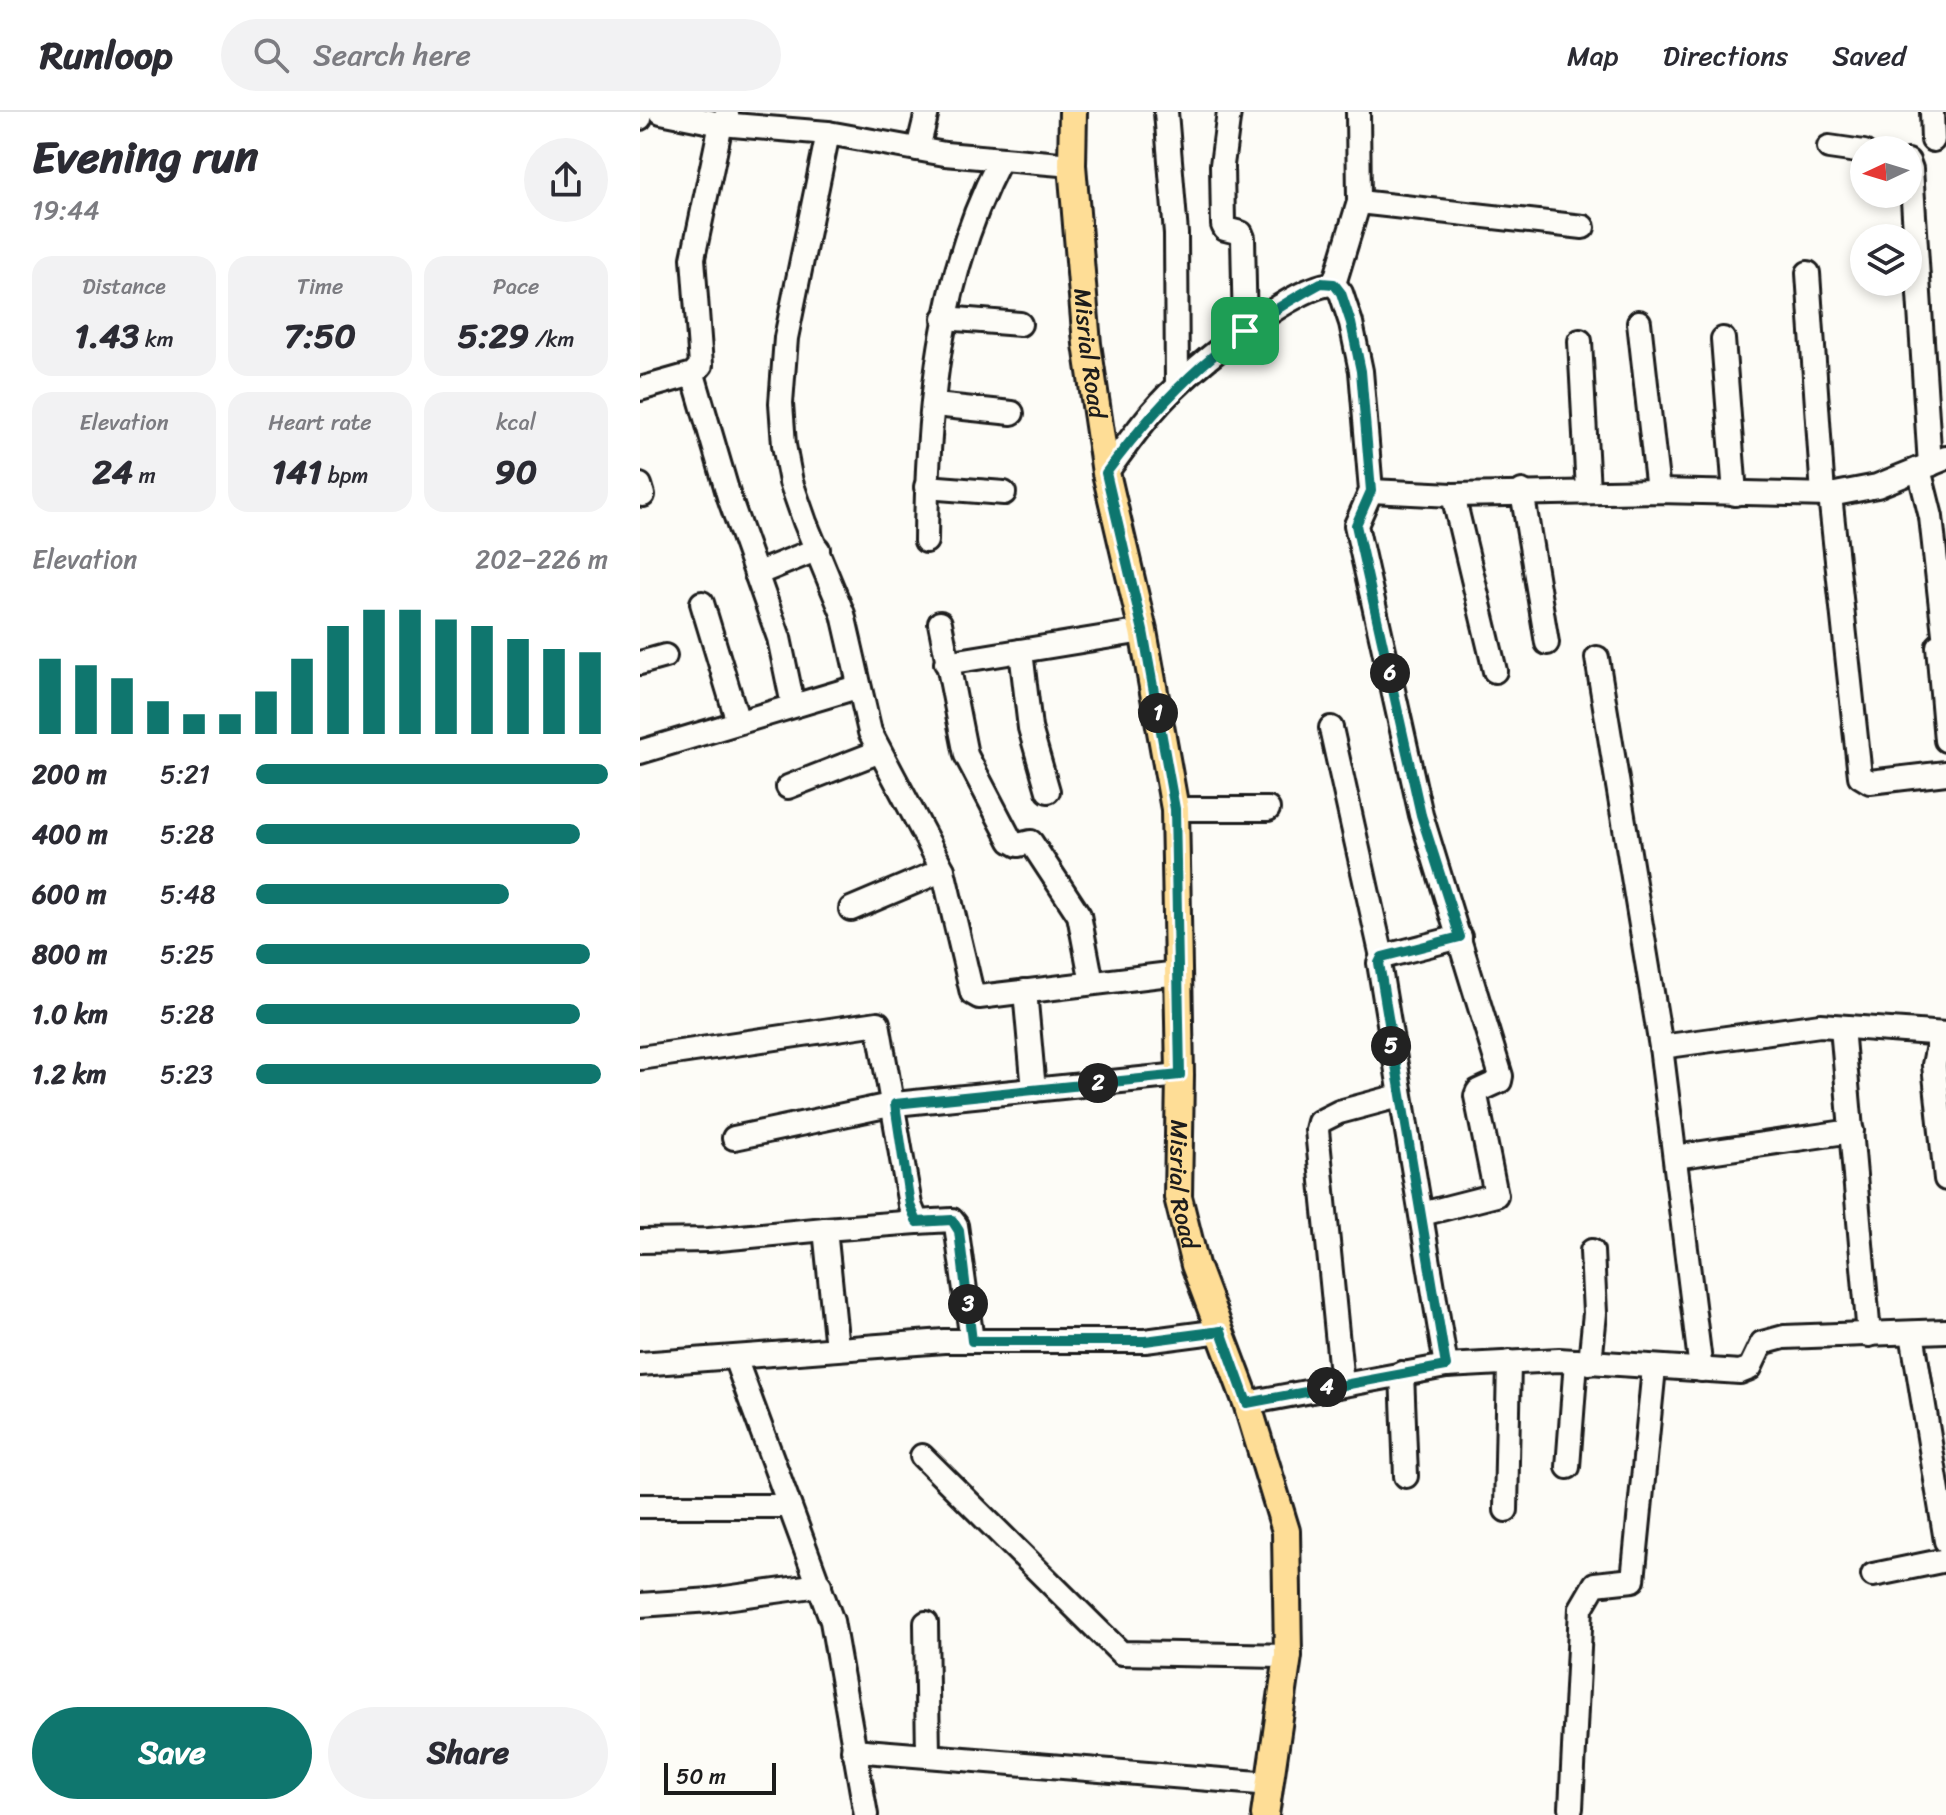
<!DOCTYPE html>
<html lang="en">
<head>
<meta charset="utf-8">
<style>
  body { margin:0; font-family:Sriracha,sans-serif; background:#f2f2f3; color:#2b2b33; height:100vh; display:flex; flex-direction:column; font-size:30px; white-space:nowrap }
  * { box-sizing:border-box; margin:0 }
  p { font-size:26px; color:#7c7c81 }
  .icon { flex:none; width:44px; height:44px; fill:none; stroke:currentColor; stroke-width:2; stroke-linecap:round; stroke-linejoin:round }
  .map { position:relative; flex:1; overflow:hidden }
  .sheet { display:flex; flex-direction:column; background:#fff; width:640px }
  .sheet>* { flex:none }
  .needle { width:52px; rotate:266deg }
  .tools { position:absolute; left:1210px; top:24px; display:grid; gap:16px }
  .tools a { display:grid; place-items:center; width:72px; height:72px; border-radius:50%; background:#fff; box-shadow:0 4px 12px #0003; font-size:40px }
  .scale { position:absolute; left:24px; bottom:20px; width:112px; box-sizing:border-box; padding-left:8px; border:4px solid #1c1c1c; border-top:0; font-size:22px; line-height:28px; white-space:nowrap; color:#1c1c1c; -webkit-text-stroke:6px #fdfcf7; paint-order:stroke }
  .pin { position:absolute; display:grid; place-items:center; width:68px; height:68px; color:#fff; margin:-34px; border-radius:16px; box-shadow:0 4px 12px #0006 }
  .km { position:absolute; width:40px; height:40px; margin:-20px; border-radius:50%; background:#222; color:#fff; font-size:22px; line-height:40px; text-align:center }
  .round { display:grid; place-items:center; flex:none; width:84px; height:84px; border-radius:42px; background:#f2f2f3 }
  .headline { display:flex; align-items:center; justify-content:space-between; height:136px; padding:0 32px }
  h1 { font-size:44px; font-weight:700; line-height:60px }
  .stats { display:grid; grid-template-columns:repeat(3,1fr); gap:12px; height:136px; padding:8px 32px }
  .stats div { display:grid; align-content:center; border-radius:20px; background:#f2f2f3; text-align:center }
  .stats b { font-size:34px; font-weight:700 }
  .stats small { font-size:22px; font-weight:400 }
  .stats p { font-size:22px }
  .chart { height:224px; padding:16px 32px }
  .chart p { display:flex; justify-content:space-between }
  .chart svg { width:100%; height:144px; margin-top:8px; stroke:#0f766e; stroke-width:6 }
  .action { display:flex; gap:16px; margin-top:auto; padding:16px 32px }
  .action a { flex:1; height:92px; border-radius:48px; background:#0f766e; color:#fff; font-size:32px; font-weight:700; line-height:92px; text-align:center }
  .action a+a { background:#f2f2f3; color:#2b2b33 }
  ul { padding:0 32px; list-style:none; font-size:26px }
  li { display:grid; grid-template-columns:128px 96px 1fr; align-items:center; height:60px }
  li i { height:20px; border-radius:10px; background:#0f766e }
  header { display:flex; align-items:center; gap:48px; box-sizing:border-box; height:112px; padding:0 40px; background:#fff; border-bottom:2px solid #e1e1e2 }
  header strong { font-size:38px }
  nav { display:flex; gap:44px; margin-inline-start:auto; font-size:28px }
  .search { width:560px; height:72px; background:#f2f2f3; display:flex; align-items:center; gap:20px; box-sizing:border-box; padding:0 28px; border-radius:44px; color:#7c7c81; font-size:30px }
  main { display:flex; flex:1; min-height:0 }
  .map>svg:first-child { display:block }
</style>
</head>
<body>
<header>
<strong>Runloop</strong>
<div class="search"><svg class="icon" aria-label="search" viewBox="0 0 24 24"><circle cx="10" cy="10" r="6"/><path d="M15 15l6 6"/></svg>Search here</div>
<nav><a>Map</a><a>Directions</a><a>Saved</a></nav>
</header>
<main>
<section class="sheet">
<div class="headline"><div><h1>Evening run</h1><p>19:44</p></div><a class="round"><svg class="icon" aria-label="share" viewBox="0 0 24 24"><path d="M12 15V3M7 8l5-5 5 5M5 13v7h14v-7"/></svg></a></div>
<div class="stats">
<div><p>Distance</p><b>1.43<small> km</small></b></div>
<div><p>Time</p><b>7:50</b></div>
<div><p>Pace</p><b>5:29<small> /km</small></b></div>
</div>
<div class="stats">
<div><p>Elevation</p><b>24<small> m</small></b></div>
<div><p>Heart rate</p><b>141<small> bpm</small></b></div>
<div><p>kcal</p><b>90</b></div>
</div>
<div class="chart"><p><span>Elevation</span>202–226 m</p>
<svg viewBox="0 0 160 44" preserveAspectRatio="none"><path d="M5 44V21M15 44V23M25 44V27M35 44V34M45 44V38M55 44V38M65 44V31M75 44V21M85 44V11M95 44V6M105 44V6M115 44V9M125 44V11M135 44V15M145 44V18M155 44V19"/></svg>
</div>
<ul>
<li><b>200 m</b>5:21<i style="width:100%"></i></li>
<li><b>400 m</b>5:28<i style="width:92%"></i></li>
<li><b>600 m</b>5:48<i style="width:72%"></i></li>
<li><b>800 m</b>5:25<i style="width:95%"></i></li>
<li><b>1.0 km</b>5:28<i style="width:92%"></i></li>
<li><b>1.2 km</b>5:23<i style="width:98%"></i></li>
</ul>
<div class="action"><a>Save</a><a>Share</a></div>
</section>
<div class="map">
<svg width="1306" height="1703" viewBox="0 0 1306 1703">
  <rect width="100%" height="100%" fill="#fdfcf7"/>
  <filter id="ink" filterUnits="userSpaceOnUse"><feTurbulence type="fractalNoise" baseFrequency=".0125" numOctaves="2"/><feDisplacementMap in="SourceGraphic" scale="16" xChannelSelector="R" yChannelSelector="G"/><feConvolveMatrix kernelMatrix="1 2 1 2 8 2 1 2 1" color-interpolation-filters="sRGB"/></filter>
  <g filter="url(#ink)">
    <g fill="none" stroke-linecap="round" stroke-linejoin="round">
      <!-- minor casing -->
      <g stroke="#1c1c1c" stroke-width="28">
        <g id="minor">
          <polyline points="21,0 81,12 188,21 305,42 432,53"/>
          <polyline points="526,0 536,122 537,273"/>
          <polyline points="589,0 582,53 583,113 585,117 601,121 603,126 605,219"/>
          <polyline points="1292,0 1293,28"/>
          <polyline points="0,6 1,0"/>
          <polyline points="188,21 146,226 141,291 144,333 151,370 165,410 203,502 230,620 303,758 332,881 339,885 538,861"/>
          <polyline points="1189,35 1224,40"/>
          <polyline points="278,37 287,0"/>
          <polyline points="1268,49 1271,57 1290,353"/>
          <polyline points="719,90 943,115"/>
          <polyline points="1168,161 1183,383"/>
          <polyline points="694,172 701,181 711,211 721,259 731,379 716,413 781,703 861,964 860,969 838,979 836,984 856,1083 782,1102"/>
          <polyline points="694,172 719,90 718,0"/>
          <polyline points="304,206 380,212"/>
          <polyline points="999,210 1018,379"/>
          <polyline points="1083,227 1095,382"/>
          <polyline points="940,229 948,379"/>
          <polyline points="53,262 89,385 139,526 153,593"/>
          <polyline points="0,277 53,262 61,253 53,146 81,12 87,2"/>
          <polyline points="295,293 372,301"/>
          <polyline points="1279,357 1291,405 1305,531"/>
          <path d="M466 361C488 331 509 300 536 275 563 248 658 171 694 172"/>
          <polyline points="0,373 3,383"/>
          <polyline points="286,375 364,381"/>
          <polyline points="731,379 813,383 1018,379 1190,383 1237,374 1306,346"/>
          <polyline points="882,379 907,531"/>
          <polyline points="813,383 855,559"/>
          <polyline points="1190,383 1220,664 1230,670 1306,661"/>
          <path d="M286 429C287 299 299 165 360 48"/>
          <polyline points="116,462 178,437"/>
          <polyline points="62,491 98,610"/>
          <polyline points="300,511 326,643 371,729 378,733 391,730 439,803 452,871"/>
          <polyline points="1298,534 1306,628"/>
          <polyline points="381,539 390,616 408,679"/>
          <polyline points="957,546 1021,935 1061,1258"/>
          <polyline points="0,551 25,544"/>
          <polyline points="306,551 503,519"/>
          <polyline points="691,616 742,845"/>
          <polyline points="0,640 217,575"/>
          <polyline points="148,675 238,640"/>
          <polyline points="535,697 628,697"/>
          <polyline points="211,797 303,758"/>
          <polyline points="385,879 394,978"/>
          <polyline points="1202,915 1229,1223"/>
          <polyline points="1300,923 1294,953 1306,1067"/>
          <polyline points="1021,935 1180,913 1306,922"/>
          <polyline points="0,946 238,911 270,1093 277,1110 312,1108 316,1113 332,1229"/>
          <polyline points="94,1026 255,992 540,963"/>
          <polyline points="1035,1045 1212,1019"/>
          <polyline points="0,1129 69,1128 185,1117"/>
          <polyline points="1272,1221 1306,1429"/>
          <polyline points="197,1236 185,1117 277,1110"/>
          <polyline points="95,1246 192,1509 226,1703"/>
          <polyline points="950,1251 955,1201 952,1139"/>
          <polyline points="0,1252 304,1229 505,1229 581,1219"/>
          <polyline points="806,1254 739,851 742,845 820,825"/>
          <polyline points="762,1261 766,1364"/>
          <polyline points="702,1272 677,1018 679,1010 699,1000 759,984"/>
          <polyline points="607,1291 806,1254 919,1248 1100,1260 1110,1256 1122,1231 1144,1225 1306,1219"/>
          <polyline points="282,1344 481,1541 648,1544"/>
          <polyline points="928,1355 936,1249"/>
          <polyline points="0,1394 149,1394"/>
          <polyline points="866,1398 869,1250"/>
          <polyline points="1233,1463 1306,1448"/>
          <polyline points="0,1493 71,1488 180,1473"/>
          <polyline points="286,1511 288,1644"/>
          <polyline points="213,1638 631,1672"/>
          <polyline points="931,1696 941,1496 955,1472 993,1468 1014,1256"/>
        </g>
      </g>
      <!-- major casing -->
      <g stroke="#1c1c1c" stroke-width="32">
        <g id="major">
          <path id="s1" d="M433 0 432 53 447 232 466 361 503 519 535 697 540 963 538 1085 555 1153 607 1291 646 1419 648 1544 625 1703"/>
        </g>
      </g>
      <!-- minor -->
      <use href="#minor" stroke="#fdfcf7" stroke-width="22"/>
      <!-- major -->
      <use href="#major" stroke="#fedd96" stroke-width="26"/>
    </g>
  </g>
  <g fill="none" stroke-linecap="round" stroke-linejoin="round" filter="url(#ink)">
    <!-- route casing -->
    <g stroke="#fff" stroke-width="16">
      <path id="route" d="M681 171 694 172 701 181 711 211 721 259 731 379 716 413 781 703 820 825 742 845 739 851 806 1254 607 1291 581 1219 505 1229H332L319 1119 312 1108 277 1110 270 1093 255 992 540 963 535 697 503 519 466 361C528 277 589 221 681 171Z"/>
    </g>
    <!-- route -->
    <use href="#route" stroke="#0f766e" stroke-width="10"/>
  </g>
  <g text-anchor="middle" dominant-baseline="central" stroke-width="8" stroke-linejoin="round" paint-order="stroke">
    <!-- street labels -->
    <g font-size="24" fill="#1c1c1c" stroke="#fdfcf7">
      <text stroke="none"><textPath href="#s1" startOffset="242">Misrial Road</textPath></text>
      <text stroke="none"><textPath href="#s1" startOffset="1082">Misrial Road</textPath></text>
    </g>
  </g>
</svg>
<div class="tools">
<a><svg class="needle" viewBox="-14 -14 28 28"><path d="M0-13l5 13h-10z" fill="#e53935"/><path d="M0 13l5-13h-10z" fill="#7c7c81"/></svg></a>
<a><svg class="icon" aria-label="layers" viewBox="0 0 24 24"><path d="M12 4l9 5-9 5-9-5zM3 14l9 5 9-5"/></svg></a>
</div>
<div class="scale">50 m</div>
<div class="pin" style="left:605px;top:219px;background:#1e9e55"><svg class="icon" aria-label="arrive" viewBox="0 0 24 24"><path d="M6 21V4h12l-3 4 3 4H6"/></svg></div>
<b class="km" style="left:518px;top:601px">1</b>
<b class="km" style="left:458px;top:971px">2</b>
<b class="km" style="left:328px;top:1192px">3</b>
<b class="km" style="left:687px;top:1275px">4</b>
<b class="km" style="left:751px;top:934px">5</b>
<b class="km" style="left:750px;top:561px">6</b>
</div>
</main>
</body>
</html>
